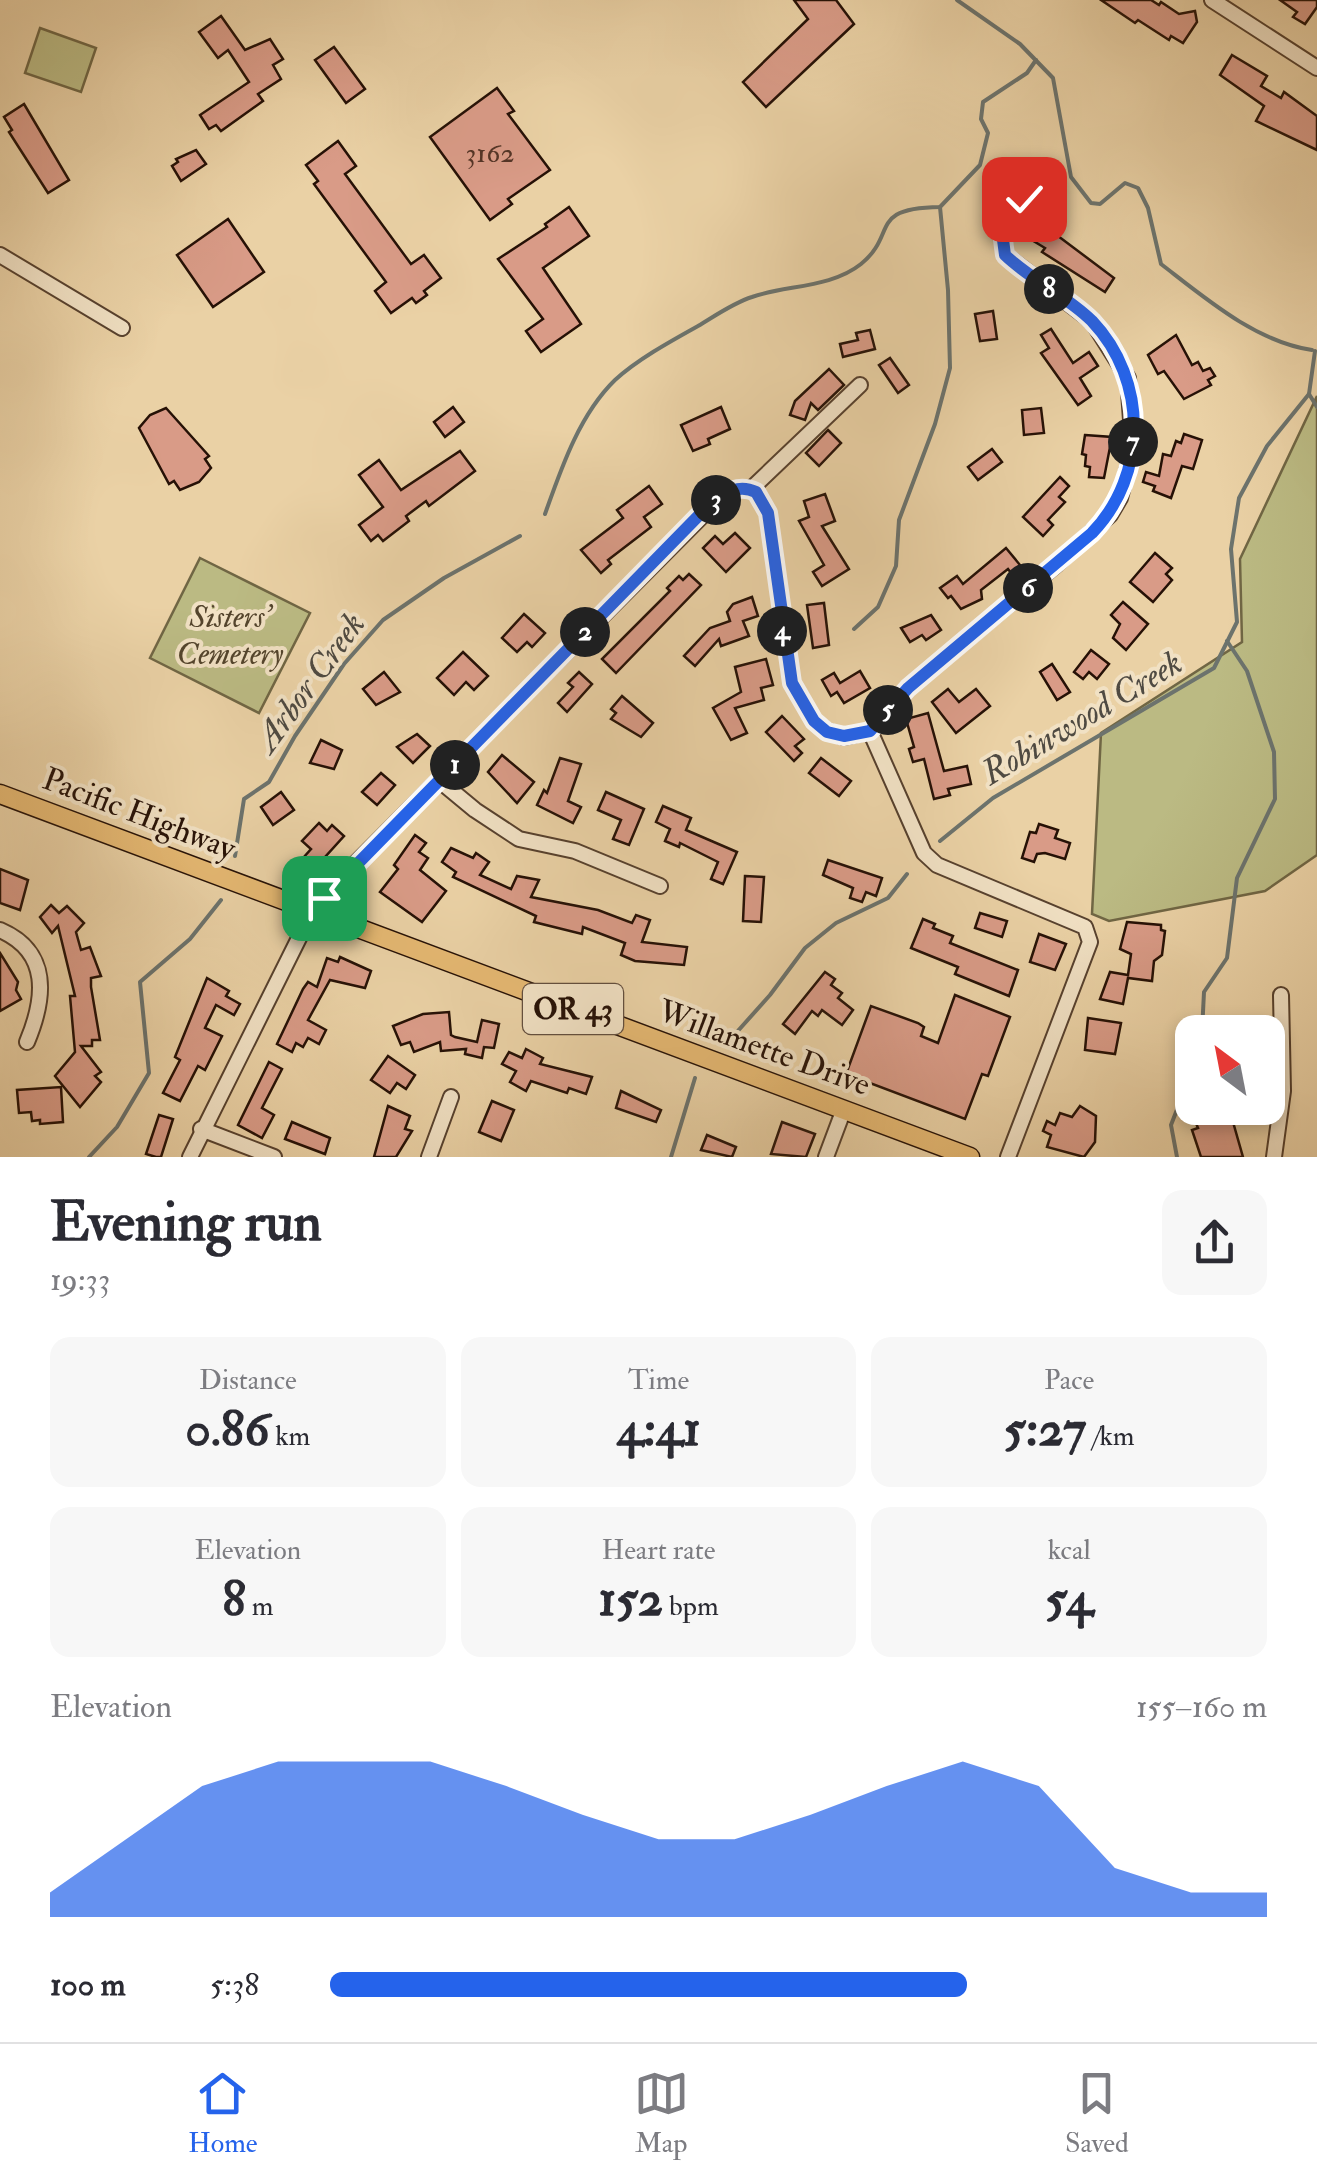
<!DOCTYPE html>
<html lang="en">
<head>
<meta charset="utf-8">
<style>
  body { margin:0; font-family:"IM FELL Double Pica",serif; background:#f7f7f7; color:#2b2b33; height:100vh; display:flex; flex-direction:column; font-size:38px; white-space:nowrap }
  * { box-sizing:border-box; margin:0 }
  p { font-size:32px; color:#7c7c81 }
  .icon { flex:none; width:55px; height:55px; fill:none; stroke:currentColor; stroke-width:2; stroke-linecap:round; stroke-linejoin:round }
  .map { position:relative; height:1157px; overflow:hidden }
  .sheet { display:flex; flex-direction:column; background:#fff; flex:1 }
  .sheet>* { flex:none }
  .needle { width:65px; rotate:328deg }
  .buttons { position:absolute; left:1175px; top:1015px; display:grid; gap:20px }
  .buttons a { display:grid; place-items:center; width:110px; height:110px; border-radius:20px; background:#fff; box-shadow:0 5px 15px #0003; font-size:50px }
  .pin { position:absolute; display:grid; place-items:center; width:85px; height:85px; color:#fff; margin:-42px; border-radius:20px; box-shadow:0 5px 15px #0006 }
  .km { position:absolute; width:50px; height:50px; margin:-25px; border-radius:50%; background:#222; color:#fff; font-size:28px; line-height:50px; text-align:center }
  .round { display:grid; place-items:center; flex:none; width:105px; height:105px; border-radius:20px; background:#f7f7f7 }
  .headline { display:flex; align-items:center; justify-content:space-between; height:170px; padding:0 50px }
  h1 { font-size:55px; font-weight:700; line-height:75px }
  .stats { display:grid; grid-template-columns:repeat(3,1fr); gap:15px; height:170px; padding:10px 50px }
  .stats div { display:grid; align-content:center; border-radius:20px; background:#f7f7f7; text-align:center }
  .stats b { font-size:50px; font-weight:700 }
  .stats small { font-size:28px; font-weight:400 }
  .stats p { font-size:28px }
  .chart { height:280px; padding:20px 50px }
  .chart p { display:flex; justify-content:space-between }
  .chart svg { width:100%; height:180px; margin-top:10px; fill:#2563eb; opacity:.7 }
  ul { padding:0 50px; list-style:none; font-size:32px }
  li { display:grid; grid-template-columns:160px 120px 1fr; align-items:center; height:75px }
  li i { height:25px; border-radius:12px; background:#2563eb }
  .tab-bar { display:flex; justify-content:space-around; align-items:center; height:140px; border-top:2px solid #e1e1e2; background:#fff; font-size:28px; color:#7c7c81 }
  .tab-bar a { display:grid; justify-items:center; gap:5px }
  .tab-bar .active { color:#2563eb }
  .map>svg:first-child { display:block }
</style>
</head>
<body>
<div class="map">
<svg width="1317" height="1157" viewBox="0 0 1317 1157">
  <rect width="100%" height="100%" fill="#ead1a5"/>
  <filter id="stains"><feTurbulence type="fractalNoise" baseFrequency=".002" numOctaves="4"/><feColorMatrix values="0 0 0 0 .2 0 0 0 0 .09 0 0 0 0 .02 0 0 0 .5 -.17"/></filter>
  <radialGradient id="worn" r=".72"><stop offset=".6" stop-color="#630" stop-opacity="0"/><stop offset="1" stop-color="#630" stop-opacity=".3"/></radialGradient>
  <!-- green -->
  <g fill="#bbba83" stroke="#706644" stroke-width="2.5">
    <polygon points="40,28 96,48 81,92 25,73"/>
    <polygon points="1317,396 1317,855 1265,891 1109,921 1092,914 1101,733 1242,642 1240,559"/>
    <polygon points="200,558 310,613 259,713 150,658"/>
  </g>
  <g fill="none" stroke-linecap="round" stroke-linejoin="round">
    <!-- stream -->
    <g stroke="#6c736d" stroke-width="4">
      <path d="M957 0 1020 44 1053 78 1071 177 1091 203 1100 204 1125 183 1138 188 1148 208 1161 264C1205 298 1256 342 1312 350"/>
      <polyline points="1309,394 1317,407"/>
      <path d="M545 514C561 469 579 415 615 380 638 359 671 341 698 326 715 316 733 303 752 297 786 285 831 288 861 264 898 234 867 208 940 207L980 165 988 133 981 119 983 102 1027 73 1036 60"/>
      <polyline points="854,629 878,607 896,566 899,520 935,424 950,368 948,290 940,207"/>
      <polyline points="940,841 993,798 1214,668 1237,622 1231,549 1239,498 1267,446 1309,394 1315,351"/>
      <polyline points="235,856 244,799 269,782 295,736 344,664 383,620 444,578 520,536"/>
      <polyline points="1202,1032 1204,992 1227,958 1237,878 1275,799 1274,752 1247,671 1227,641"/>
      <polyline points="728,1042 770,995 805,948 836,923 888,898 907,874"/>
      <polyline points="89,1157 117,1127 149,1073 140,982 190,939 221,900"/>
      <polyline points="671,1157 695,1078"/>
      <polyline points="1177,1157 1171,1125 1192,1071"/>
    </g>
  </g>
  <!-- building -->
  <g fill="#d99b87" stroke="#261106" stroke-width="2.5">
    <polygon points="794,0 836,0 854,24 766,107 743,82 808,19"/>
    <polygon points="1101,0 1151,0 1159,5 1161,2 1179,14 1195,11 1197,22 1183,43 1171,36 1169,40 1138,20 1135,23"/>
    <polygon points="1280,0 1317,0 1317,7 1305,24 1293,17 1297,12"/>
    <polygon points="221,16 245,50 270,39 283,59 273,65 281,79 258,94 263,101 221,131 216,125 209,129 200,115 249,82 228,50 218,58 199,32"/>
    <polygon points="334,47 365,89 346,103 315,60"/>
    <polygon points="1232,55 1267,76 1261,86 1281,98 1284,92 1317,116 1317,150 1256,121 1264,106 1220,75"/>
    <polygon points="497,88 514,111 508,114 550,170 508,199 512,204 490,220 430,137"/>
    <polygon points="24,104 69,180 48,193 9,132 12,130 4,117"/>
    <polygon points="338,141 356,166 345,174 411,264 424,255 441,278 424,291 427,295 416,303 412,298 391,313 375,291 386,282 314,184 318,181 306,165"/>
    <polygon points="196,150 206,164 181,181 172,166 178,162 176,159"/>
    <polygon points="569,207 589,236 543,268 581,324 541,352 526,331 543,319 498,259 547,227 545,224"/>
    <polygon points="228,219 264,272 213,307 177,255"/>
    <polygon points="1038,221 1114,278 1105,292 1042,252 1045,248 1027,237"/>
    <polygon points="993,311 997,339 980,341 975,314"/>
    <polygon points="1051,329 1073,363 1089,352 1098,366 1080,378 1091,396 1078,405 1041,353 1049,348 1041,335"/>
    <polygon points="870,330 875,349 843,357 840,344 858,340 856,333"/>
    <polygon points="1176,335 1192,365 1198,362 1203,371 1210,368 1215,376 1208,380 1211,385 1184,399 1164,371 1158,374 1148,355"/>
    <polygon points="890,358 909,385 898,393 879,365"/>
    <polygon points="829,369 844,385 818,410 811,403 805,420 790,415 795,401"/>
    <polygon points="453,407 464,422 445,437 434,422"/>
    <polygon points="721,407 730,429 708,439 710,444 693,451 681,425"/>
    <polygon points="166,408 209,456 205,459 211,468 199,482 180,490 174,481 169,484 139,428 150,415"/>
    <polygon points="1041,408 1044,433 1024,435 1022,410"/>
    <polygon points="828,430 841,443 819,466 806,453"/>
    <polygon points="1184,434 1202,440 1193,469 1182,466 1171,498 1153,491 1155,486 1143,482 1146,472 1159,476 1163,454 1171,456 1176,441 1181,443"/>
    <polygon points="1085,435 1112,437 1104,478 1089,477 1090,467 1085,466 1086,455 1082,454"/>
    <polygon points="992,449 1002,462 978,480 968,467"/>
    <polygon points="460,451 475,471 429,506 426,501 406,516 409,521 383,541 378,535 371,541 359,525 383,507 359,475 379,460 401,490"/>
    <polygon points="1060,477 1069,486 1059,497 1065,502 1048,520 1053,525 1043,536 1023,517"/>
    <polygon points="649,486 662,504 644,517 651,527 608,560 611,564 601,573 581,550 623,518 617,510"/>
    <polygon points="825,494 835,521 822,526 849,569 822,586 813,572 824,565 799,521 809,517 804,501"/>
    <polygon points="735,533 750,548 726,572 703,548 715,536 723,544"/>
    <polygon points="1006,548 1020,565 1011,573 1008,569 981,590 982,599 961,609 951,596 948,598 940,588 957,576 963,584"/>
    <polygon points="1155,553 1172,568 1166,574 1172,580 1153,602 1130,582"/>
    <polygon points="689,574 701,585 616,673 602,659 670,591 667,588 679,576 683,580"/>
    <polygon points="752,597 758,616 743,621 749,636 721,646 719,639 695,666 684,656 710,628 730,621 727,612 733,604"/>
    <polygon points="1123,602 1148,624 1126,650 1113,638 1120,624 1111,615"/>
    <polygon points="824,603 829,645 813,648 807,605"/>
    <polygon points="524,614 545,633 532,647 527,642 517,652 502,638"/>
    <polygon points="931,615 941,630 926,640 922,635 910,642 901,628"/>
    <polygon points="1091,650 1109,664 1097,679 1089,672 1083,679 1074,672"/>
    <polygon points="463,652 488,676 474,690 466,682 454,695 437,678"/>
    <polygon points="766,659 773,685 761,688 764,700 735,708 747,733 731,740 713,708 741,692 735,667"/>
    <polygon points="1052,664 1070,692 1057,700 1040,672"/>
    <polygon points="860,671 870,688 844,703 837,692 831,696 822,680 834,673 840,683"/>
    <polygon points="384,672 400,692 376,705 363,689"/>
    <polygon points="579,672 592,684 567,712 558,703 573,687 568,683"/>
    <polygon points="948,689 959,702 976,689 990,706 956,733 932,702"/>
    <polygon points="622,696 653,723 641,737 611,719 616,713 611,709"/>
    <polygon points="928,713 944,771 967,766 971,784 948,789 950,795 934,799 924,759 913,762 909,749 914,747 906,719"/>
    <polygon points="782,716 804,739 795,746 802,753 794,761 766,732"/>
    <polygon points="417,734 430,746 413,763 397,747"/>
    <polygon points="321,740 342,750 334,769 310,763"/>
    <polygon points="502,755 534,782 517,803 488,772"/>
    <polygon points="560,758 581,764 568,801 581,807 573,823 537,805 544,790 547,793"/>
    <polygon points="821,758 851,781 839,796 809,773"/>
    <polygon points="381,773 395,785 377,805 362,792"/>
    <polygon points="281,792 294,810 273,825 261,807"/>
    <polygon points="606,792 644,809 629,845 613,839 621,820 598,810"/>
    <polygon points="663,806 691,818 686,830 737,852 723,884 711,879 718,862 680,843 679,847 665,841 670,829 656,822"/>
    <polygon points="319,823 327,831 332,825 344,836 315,868 303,858 311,849 302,841"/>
    <polygon points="1039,824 1058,830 1055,838 1070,843 1065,859 1045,853 1037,854 1034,862 1022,858 1030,832 1036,833"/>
    <polygon points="415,835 426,843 419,852 428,858 420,870 446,891 422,922 380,892 398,869 394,865"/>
    <polygon points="451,848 473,858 476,853 489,862 480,875 511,889 517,876 539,880 531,897 598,910 632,923 636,915 650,920 642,942 687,947 684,965 635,961 621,955 625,943 583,927 582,934 534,922 536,916 453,877 456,872 442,862"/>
    <polygon points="828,860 882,878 876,896 866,892 862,902 850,898 853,888 823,875"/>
    <polygon points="0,869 28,880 20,910 0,903"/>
    <polygon points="745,876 764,877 761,922 743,921"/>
    <polygon points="51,905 59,913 67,906 84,923 76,932 81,950 90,947 101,976 91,978 91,987 100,1040 92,1040 92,1046 81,1046 101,1072 95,1076 101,1082 80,1107 55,1076 75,1052 70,996 75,996 58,926 52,933 40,917"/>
    <polygon points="980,913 1007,921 1002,937 975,928"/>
    <polygon points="923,919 935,924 933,928 953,936 950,943 1018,970 1009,996 955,974 958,967 911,948"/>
    <polygon points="1127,922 1161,925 1161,930 1165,931 1162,955 1154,961 1152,981 1128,978 1123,1004 1100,999 1110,972 1128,975 1131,954 1120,949"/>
    <polygon points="1039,934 1066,944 1055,970 1030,962"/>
    <polygon points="0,953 18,982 16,990 21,999 0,1011"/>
    <polygon points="340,957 371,971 365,988 330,980 308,1020 326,1030 319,1044 308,1038 303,1047 296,1043 292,1052 277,1044 303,989 308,982 317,987 327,958 338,962"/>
    <polygon points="825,972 835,979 831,985 842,993 838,998 853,1010 842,1025 822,1010 818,1016 812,1011 795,1034 783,1024"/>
    <polygon points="207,978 229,991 226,996 240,1004 234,1015 216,1005 205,1028 222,1036 205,1070 198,1066 180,1101 163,1093 180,1060 175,1057"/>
    <polygon points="955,995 1010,1017 988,1076 982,1074 965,1119 846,1074 871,1006 918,1023 924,1027 921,1036 938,1043"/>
    <polygon points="449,1012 451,1035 455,1037 477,1042 482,1020 499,1024 494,1048 484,1047 482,1058 465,1054 466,1049 441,1051 440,1042 414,1052 410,1042 401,1045 393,1026 423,1014"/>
    <polygon points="1088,1018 1121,1023 1115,1054 1085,1050"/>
    <polygon points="526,1049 543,1058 540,1064 592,1077 586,1094 569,1088 567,1093 531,1081 526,1091 510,1082 516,1071 502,1064 509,1052 522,1058"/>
    <polygon points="388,1056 415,1075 406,1089 397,1083 390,1093 371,1080"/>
    <polygon points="269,1062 282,1069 262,1108 274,1115 262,1138 238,1125"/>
    <polygon points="61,1087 63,1122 40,1124 40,1120 32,1121 31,1112 19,1113 17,1090"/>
    <polygon points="621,1091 661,1110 656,1122 616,1108"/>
    <polygon points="492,1101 514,1110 501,1141 479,1132"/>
    <polygon points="388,1106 410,1116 405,1129 412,1131 396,1157 374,1157"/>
    <polygon points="1080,1106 1096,1116 1095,1142 1084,1157 1047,1147 1051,1135 1043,1131 1047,1121 1055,1125 1060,1113 1072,1117"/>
    <polygon points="1199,1108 1229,1108 1243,1157 1201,1157 1192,1130 1198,1128 1193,1116 1201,1113"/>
    <polygon points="159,1115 173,1119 161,1157 156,1157 146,1154"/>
    <polygon points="292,1122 330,1138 325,1154 285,1139"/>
    <polygon points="782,1122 815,1134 806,1157 771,1154"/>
    <polygon points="707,1135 736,1147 732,1157 701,1150"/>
  </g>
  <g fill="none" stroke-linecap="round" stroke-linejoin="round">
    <!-- minor casing -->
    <g stroke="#57412e" stroke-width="18">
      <g id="minor">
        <polyline points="1212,0 1317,68"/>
        <polyline points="0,255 122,328"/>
        <polyline points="751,489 860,385"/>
        <polyline points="870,731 924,853 937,865 1085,927 1090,942 1008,1157"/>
        <polyline points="440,781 475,810 519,839 575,851 660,886"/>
        <path d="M0 930C51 952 45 999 27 1042"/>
        <polyline points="201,1129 274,1157"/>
        <polyline points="190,1157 304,928 331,888 725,493 744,488 756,492 768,513 792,683 814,721 827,731 844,737 870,731 908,688 1057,564 1110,515 1120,498 1133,448 1128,378 1092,321 1005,255 1003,233 1024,199"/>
        <polyline points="429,1157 451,1097"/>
        <polyline points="826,1157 844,1109"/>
        <polyline points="1274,1157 1283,1091 1281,995"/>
      </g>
    </g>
    <!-- major casing -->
    <g stroke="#261106" stroke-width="21">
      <polyline id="major" points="0,794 970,1157"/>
    </g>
    <!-- minor -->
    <use href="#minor" stroke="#f1e1c4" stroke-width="14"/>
    <!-- major -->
    <use href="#major" stroke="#e5b872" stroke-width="18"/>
  </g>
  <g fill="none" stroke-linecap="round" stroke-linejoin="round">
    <!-- route casing -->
    <g stroke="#fff" stroke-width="20">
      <path id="route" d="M324 898 712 502C726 492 739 484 756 492L768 513 792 683 814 721 827 732 844 736 870 731 908 688 1092 533C1148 475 1148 380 1092 321 1066 295 1032 281 1005 255L1002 232 1024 199"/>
    </g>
    <!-- route -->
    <use href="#route" stroke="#2563eb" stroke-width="12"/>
  </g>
  <g text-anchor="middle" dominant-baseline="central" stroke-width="8" stroke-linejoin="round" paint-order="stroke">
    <!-- number labels -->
    <g font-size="28" fill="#533426">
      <text x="490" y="153">3162</text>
    </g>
    <!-- shield labels -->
    <rect fill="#f1e1c4" stroke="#634f3f" stroke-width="2.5" x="523" y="984" width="100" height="50" rx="8"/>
    <g font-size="30" font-weight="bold" fill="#261106">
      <text x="573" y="1009">OR 43</text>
    </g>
    <!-- park labels -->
    <g font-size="32" font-style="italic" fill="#53442c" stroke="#f1e1c4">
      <text x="230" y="617">Sisters'<tspan x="230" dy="37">Cemetery</tspan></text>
    </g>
    <!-- street labels -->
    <g font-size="32" fill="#261106" stroke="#f1e1c4">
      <text transform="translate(139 814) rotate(21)">Pacific Highway</text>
      <text transform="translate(764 1048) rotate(20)">Willamette Drive</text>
    </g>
    <!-- water labels -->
    <g font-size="35" font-style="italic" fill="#4f4a42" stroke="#f1e1c4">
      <text transform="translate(310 682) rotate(-54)">Arbor Creek</text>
      <text transform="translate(1082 718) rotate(-31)">Robinwood Creek</text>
    </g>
  </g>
  <rect width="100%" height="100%" filter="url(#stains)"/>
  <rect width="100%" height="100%" fill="url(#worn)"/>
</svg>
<div class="buttons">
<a><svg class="needle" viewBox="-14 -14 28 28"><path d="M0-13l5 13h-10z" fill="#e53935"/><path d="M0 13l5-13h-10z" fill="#7c7c81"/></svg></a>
</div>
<div class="pin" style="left:324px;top:898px;background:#1e9e55"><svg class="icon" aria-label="arrive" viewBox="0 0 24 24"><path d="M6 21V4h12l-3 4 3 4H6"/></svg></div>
<div class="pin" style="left:1024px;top:199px;background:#d93025"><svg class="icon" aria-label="check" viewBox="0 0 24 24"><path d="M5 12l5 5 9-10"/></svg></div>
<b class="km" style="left:455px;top:765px">1</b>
<b class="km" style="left:585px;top:632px">2</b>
<b class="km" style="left:716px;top:500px">3</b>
<b class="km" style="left:782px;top:631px">4</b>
<b class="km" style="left:888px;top:710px">5</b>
<b class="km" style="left:1028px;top:588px">6</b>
<b class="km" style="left:1133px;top:442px">7</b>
<b class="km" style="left:1049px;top:289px">8</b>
</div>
<section class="sheet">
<div class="headline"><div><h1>Evening run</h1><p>19:33</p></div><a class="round"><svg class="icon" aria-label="share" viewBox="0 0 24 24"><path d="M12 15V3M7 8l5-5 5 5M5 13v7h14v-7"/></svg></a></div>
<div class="stats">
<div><p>Distance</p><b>0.86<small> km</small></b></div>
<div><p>Time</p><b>4:41</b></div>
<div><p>Pace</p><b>5:27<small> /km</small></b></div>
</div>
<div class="stats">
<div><p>Elevation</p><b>8<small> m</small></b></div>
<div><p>Heart rate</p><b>152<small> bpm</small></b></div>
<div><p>kcal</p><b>54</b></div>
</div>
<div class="chart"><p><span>Elevation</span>155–160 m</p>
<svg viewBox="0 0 160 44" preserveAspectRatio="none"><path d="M0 44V38L10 25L20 12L30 6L40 6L50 6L60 12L70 19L80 25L90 25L100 19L110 12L120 6L130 12L140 32L150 38L160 38V44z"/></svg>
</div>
<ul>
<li><b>100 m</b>5:38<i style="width:68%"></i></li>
</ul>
</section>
<nav class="tab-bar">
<a class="active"><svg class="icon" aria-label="home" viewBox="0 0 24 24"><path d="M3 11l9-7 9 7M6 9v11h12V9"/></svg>Home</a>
<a><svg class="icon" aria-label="map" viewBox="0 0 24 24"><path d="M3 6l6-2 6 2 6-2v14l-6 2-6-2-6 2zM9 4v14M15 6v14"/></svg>Map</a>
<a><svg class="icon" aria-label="saved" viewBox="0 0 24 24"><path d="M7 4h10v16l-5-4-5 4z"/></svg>Saved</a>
</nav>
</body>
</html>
